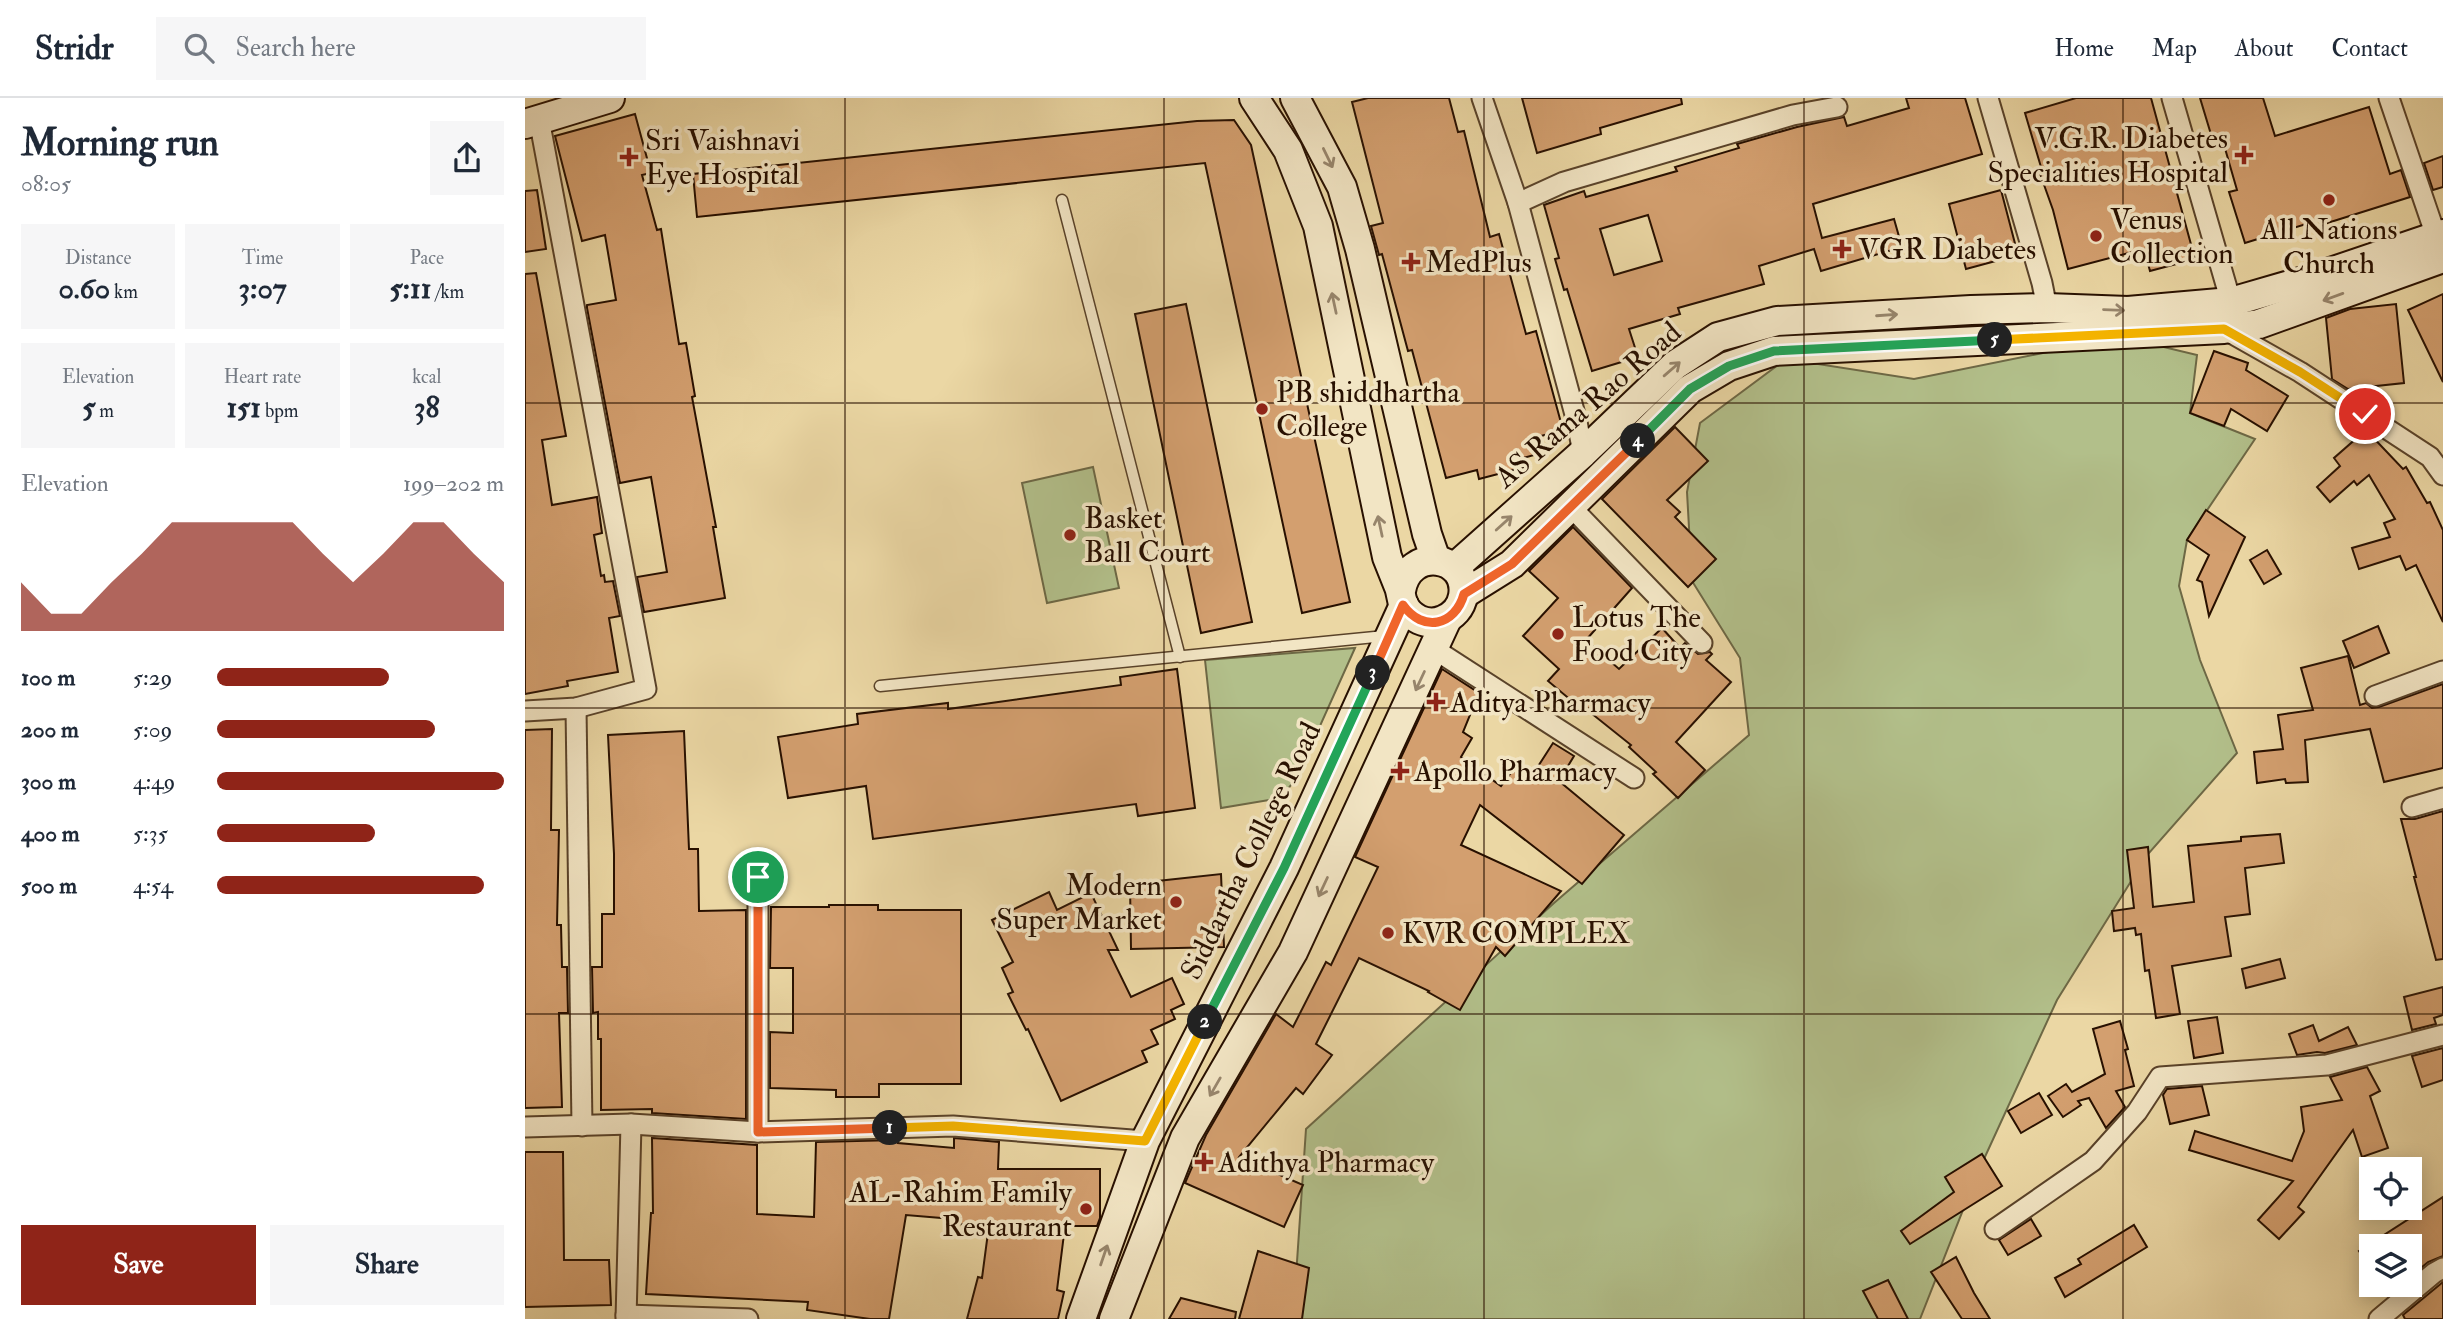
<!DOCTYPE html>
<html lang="en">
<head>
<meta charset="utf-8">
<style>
  body { margin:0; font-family:"IM FELL Double Pica",serif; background:#f6f6f7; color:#1f2937; height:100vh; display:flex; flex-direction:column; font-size:26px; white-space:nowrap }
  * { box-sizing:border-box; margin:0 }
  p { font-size:23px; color:#747a83 }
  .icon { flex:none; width:38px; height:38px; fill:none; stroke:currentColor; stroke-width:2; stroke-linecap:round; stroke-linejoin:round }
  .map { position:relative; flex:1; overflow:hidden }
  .drawer { display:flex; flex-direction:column; background:#fff; width:525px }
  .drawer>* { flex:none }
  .tools { position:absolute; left:1834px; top:1059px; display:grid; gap:14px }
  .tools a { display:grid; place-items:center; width:63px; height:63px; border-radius:0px; background:#fff; box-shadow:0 4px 18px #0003; font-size:35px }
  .pin { position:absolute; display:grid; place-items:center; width:60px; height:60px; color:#fff; margin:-30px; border:4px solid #fff; border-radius:50%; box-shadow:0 2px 7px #0007 }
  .km { position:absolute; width:35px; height:35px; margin:-18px; border-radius:50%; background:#222; color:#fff; font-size:19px; line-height:35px; text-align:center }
  .round { display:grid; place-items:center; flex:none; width:74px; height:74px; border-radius:0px; background:#f6f6f7 }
  .summary { display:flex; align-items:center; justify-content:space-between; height:119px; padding:0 21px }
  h1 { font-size:38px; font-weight:800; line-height:52px }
  .stats { display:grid; grid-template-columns:repeat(3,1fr); gap:10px; height:119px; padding:7px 21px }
  .stats div { display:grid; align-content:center; border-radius:0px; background:#f6f6f7; text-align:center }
  .stats b { font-size:30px; font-weight:800 }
  .stats small { font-size:19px; font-weight:400 }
  .stats p { font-size:19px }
  .chart { height:196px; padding:14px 21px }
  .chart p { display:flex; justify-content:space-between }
  .chart svg { width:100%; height:126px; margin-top:7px; fill:#8f2418; opacity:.7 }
  .cta { display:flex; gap:14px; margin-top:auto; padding:14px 21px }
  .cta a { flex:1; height:80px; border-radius:0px; background:#8f2418; color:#fff; font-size:28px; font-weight:800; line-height:80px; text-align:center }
  .cta a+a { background:#f6f6f7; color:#1f2937 }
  ul { padding:0 21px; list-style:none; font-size:23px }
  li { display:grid; grid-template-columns:112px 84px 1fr; align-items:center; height:52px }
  li i { height:18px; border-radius:9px; background:#8f2418 }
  header { display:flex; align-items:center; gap:42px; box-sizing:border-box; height:98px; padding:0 35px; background:#fff; border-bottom:2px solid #e0e1e3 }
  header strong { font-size:33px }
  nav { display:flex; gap:38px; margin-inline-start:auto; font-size:24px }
  .search { width:490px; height:63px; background:#f6f6f7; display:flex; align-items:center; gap:18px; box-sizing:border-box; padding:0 24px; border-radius:0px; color:#747a83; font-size:26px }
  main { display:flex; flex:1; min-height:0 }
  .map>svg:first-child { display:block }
</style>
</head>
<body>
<header>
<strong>Stridr</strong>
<div class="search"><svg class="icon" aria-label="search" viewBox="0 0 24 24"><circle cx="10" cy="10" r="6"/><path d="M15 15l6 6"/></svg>Search here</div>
<nav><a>Home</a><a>Map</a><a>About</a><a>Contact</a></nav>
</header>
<main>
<section class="drawer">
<div class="summary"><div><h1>Morning run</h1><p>08:05</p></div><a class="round"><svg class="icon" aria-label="share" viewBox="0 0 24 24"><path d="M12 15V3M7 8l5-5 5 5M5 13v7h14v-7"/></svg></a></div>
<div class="stats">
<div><p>Distance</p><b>0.60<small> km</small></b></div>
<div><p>Time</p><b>3:07</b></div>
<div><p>Pace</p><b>5:11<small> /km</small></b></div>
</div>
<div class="stats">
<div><p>Elevation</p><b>5<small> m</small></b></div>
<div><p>Heart rate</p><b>151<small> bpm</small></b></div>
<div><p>kcal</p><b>38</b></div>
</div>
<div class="chart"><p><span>Elevation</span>199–202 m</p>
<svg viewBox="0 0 160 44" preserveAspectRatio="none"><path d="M0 44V27L10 38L20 38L30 27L40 17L50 6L60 6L70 6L80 6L90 6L100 17L110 27L120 17L130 6L140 6L150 17L160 27V44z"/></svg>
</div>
<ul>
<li><b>100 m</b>5:29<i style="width:60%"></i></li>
<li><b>200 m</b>5:09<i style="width:76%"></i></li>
<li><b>300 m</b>4:49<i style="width:100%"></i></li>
<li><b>400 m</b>5:35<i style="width:55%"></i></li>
<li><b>500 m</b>4:54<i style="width:93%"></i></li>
</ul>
<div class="cta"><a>Save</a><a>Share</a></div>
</section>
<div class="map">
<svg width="1918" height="1221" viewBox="0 0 1918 1221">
  <rect width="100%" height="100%" fill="#ebd7a4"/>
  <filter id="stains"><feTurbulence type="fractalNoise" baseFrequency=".00286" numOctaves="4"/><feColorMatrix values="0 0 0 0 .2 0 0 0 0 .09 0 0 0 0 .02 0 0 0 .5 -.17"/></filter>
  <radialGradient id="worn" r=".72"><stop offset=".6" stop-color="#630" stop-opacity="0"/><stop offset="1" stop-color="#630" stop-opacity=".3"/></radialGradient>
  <!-- green -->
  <g fill="#b2bf8a" stroke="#6d6845" stroke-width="2">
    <polygon points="1597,239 1672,257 1665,315 1730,341 1662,442 1654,488 1675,562 1712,655 1623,756 1532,902 1453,1074 1395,1221 763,1221 769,1208 781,1031 1029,805 1224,637 1215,560 1167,483 1162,394 1175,325 1261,261 1389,281"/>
    <polygon points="568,369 594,490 522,505 497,385"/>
    <polygon points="830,550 772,679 756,700 696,710 680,562"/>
  </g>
  <!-- building -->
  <g fill="#d39f6f" stroke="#281000" stroke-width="2" fill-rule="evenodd">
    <polygon points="843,0 924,0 933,34 939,33 965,139 974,136 1001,236 1011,233 1038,332 1016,338 1020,354 998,360 1000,369 954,381 952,372 921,380 887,252 883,253 857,156 854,157 846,128 858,125 827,4"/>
    <polygon points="997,0 1156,0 1157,6 1075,30 1076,36 1012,55"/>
    <path d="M1381 0H1440L1457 56 1288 106 1297 140 1369 121 1377 149 1296 173 1289 151 1234 168 1239 186 1153 210 1155 216 1104 231 1113 259 1067 273 1042 191 1039 192 1030 161 1034 160 1019 107 1059 93 1061 99 1152 73 1150 69 1214 50 1212 46 1272 29 1319 19 1322 28 1384 10ZM1123 117 1137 163 1089 177 1075 131Z"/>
    <polygon points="1551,0 1626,0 1670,161 1625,173 1619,151 1543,171 1528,112 1513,70 1516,69 1500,15"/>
    <polygon points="1675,0 1738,0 1750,38 1844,9 1865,76 1876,72 1885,99 1796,127 1794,122 1720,145 1704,94 1712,92 1697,40 1688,43"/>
    <polygon points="110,16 126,75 117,77 132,132 136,131 154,246 161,245 170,298 167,299 191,429 188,429 200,500 119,514 112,479 142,474 126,379 95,385 62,210 62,207 91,202 80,137 57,143 30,38"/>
    <polygon points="709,22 726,47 825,504 777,515 680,65 172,119 168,76 672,23"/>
    <polygon points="1918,58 1918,89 1908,92 1899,65"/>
    <polygon points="12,92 21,151 0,154 0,93"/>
    <polygon points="1476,92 1493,157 1441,171 1424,106"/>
    <polygon points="11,175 41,338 17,342 27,407 72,399 77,435 69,437 76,478 79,477 80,484 88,483 95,518 84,520 93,574 42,583 43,588 0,596 0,176"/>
    <polygon points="1918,196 1918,284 1883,212"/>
    <polygon points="661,206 727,524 676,535 610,216"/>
    <polygon points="1871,206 1879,285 1823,291 1807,281 1801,220 1825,211"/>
    <polygon points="1689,253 1723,265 1721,272 1763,298 1742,333 1706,311 1699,328 1665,315"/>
    <polygon points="1150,329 1183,363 1142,402 1155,414 1150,419 1191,461 1163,489 1077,401"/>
    <polygon points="1841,332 1878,371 1881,369 1902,405 1905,404 1918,432 1918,524 1891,467 1881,472 1875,458 1834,471 1827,450 1865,439 1859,425 1870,421 1844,377 1832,387 1829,383 1805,404 1792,389 1815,368 1809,360"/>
    <polygon points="1681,412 1720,439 1684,518 1677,484 1672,482 1684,457 1662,442"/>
    <polygon points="1048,429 1107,490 1061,542 1094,571 1137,530 1155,550 1160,545 1173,556 1185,554 1187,556 1181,562 1206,584 1151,644 1180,672 1153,700 1128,676 1131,674 1104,649 1106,647 1056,607 1054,609 1023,583 1034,571 998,538 1033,500 1004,473"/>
    <polygon points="1742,452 1756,476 1739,486 1725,462"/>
    <polygon points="1853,528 1864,555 1829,570 1818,543"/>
    <polygon points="1823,558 1835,607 1841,605 1847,610 1854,609 1918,586 1918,670 1859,684 1845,631 1780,642 1783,684 1761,685 1760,681 1732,685 1729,654 1758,651 1753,617 1788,612 1776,570"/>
    <polygon points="652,571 670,710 613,718 611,706 348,741 341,688 263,700 253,639 333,626 332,616 423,605 423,611 596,587 595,579"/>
    <polygon points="917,571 954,595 938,634 947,640 936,659 976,688 988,672 1003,684 1028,645 1049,658 1034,683 1099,737 1057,786 955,707 936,747 1036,793 980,858 971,849 935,912 903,894 904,893 834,860 791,946 807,957 778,996 771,990 714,1059 778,1087 759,1129 660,1085 681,1037 751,916 768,929 801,864 806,867 853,769 830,759"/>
    <polygon points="27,631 26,732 34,732 32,827 36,827 37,869 42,869 43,915 34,915 37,1009 0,1010 0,632"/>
    <polygon points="159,633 164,751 173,751 174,813 221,812 221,1021 127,1015 127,1011 76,1012 76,941 73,941 73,914 68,915 67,869 77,869 77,816 89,816 89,756 83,637"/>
    <polygon points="1918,713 1918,861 1911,862 1889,779 1891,779 1876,721 1890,721"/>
    <polygon points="1755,736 1759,765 1720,770 1725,816 1700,819 1706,858 1647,868 1655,916 1631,920 1624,872 1620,873 1616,836 1611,837 1610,830 1589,833 1587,813 1609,810 1602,752 1623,749 1628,809 1669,804 1663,748 1716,743 1716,739"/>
    <polygon points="696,776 699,849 606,851 605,786"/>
    <polygon points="524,794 532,812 566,795 593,852 583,852 606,899 647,880 659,906 646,912 650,921 626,932 633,946 617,953 622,964 536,1003 503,931 501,932 483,896 488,894 477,870 488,864 467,822"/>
    <polygon points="304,807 353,807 353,812 436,812 436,986 354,986 354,999 311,999 311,992 245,990 245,934 268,935 268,870 245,870 246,809 304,809"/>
    <polygon points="1755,861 1760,880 1721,890 1717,871"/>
    <polygon points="1918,889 1918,917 1909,920 1911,926 1887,932 1879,899"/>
    <polygon points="1692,919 1698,955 1669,960 1663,923"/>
    <polygon points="1595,923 1603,951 1600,952 1609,988 1591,993 1600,1009 1581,1030 1564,1000 1553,1003 1556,1007 1538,1019 1523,998 1541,986 1547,994 1580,976 1568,931"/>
    <polygon points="1788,927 1794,943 1823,929 1832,947 1800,955 1792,954 1772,957 1764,936"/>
    <polygon points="1918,950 1918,982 1897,989 1887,958"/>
    <polygon points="1842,969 1855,993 1845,998 1863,1050 1837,1059 1828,1032 1773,1109 1779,1114 1754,1141 1733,1122 1768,1083 1664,1052 1670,1033 1767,1063 1779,1033 1776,1009 1817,1002 1805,979"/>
    <polygon points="1677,988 1684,1017 1645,1026 1638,997 1642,991"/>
    <polygon points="1514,995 1527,1017 1496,1035 1483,1013"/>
    <polygon points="127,1040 232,1047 232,1116 289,1119 291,1044 373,1042 373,1045 429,1050 429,1040 474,1044 473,1071 575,1071 575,1120 572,1128 540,1128 532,1192 539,1194 533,1221 442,1221 453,1179 457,1180 464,1127 428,1126 428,1121 381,1117 364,1221 345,1221 282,1212 283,1204 121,1196 126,1115 128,1115"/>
    <polygon points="0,1054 38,1054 39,1162 84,1162 86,1207 0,1209"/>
    <polygon points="1457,1056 1477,1088 1385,1146 1376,1133 1429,1094 1420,1079"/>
    <polygon points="1918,1099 1918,1158 1903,1164 1885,1179 1885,1148 1846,1148 1846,1171 1834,1153"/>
    <polygon points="1506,1121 1516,1138 1483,1157 1474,1142"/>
    <polygon points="1609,1127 1622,1149 1540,1199 1530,1180 1556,1166 1553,1161"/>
    <polygon points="733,1153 784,1170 777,1221 714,1221"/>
    <polygon points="1431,1159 1449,1195 1465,1221 1437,1221 1406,1174"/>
    <polygon points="1363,1182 1383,1221 1353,1221 1338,1193"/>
    <polygon points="1918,1184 1918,1221 1880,1221 1878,1217"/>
    <polygon points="656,1200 711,1214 710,1221 644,1221"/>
  </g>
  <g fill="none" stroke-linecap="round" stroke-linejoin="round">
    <!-- lane casing -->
    <g stroke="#594229" stroke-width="13">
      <g id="lane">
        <polyline points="537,102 655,559"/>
        <polyline points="355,588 860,538"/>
      </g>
    </g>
    <!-- street casing -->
    <g stroke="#594229" stroke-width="23">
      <g id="street">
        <polyline points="957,0 993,105 1052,324 1058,355"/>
        <polyline points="1463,0 1517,185 1522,210"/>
        <polyline points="1647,0 1706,204"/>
        <polyline points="1864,0 1911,138"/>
        <polyline points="993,105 1039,84 1268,17 1312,9"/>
        <polyline points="1699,231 1775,274 1905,359 1918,377"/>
        <polyline points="1046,409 1177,545"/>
        <polyline points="909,551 1109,680"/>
        <polyline points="1850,598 1918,573"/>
        <polyline points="51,610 57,1028"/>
        <polyline points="0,613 51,610 121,591 14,21"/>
        <polyline points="1887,709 1918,700"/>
        <polyline points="0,1029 106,1026 233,1034 428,1028 620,1043"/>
        <polyline points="233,1034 233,779"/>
        <polyline points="1470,1131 1568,1063 1612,1014 1635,979 1802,967 1918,937"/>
        <polyline points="101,1217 223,1221"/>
        <polyline points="101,1221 106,1026"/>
        <polyline points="1854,1221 1909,1175 1918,1170"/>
      </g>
    </g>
    <!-- secondary casing -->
    <g stroke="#281000" stroke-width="32">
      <g id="secondary">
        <path d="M729 0 763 52 793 128 862 459C866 469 870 479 874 489 876 494 876 500 878 505 884 520 902 529 918 522 928 518 936 510 938 498 945 457 883 447 876 493"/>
        <polyline points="770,0 817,89 835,151 902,436 911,462"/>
        <polyline points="0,26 85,0"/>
        <polyline points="929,470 1058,355 1150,267 1193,239 1252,223 1446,212 1522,210 1603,213 1706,204 1782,182 1918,136"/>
        <polyline points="939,496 987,466 1165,291 1204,268 1249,253 1699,231 1734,226 1918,160"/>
        <polyline points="556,1221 620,1043 759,770 879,507"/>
        <polyline points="589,1221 660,1040 768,854 922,521"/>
      </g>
    </g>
    <!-- lane -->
    <use href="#lane" stroke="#f2e5c4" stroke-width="10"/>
    <!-- street -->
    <use href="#street" stroke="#f2e5c4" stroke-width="19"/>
    <!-- secondary -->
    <use href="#secondary" stroke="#f2e5c4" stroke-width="28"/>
  </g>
  <!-- one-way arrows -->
  <defs><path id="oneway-shaft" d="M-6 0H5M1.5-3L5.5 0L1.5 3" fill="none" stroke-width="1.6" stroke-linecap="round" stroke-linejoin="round" transform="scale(1.75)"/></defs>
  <g stroke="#97856c">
    <use href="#oneway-shaft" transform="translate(803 60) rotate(64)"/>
    <use href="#oneway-shaft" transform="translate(1808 199) rotate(160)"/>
    <use href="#oneway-shaft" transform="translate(809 205) rotate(-102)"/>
    <use href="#oneway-shaft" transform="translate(1589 212) rotate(2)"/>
    <use href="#oneway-shaft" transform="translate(1362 217) rotate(-4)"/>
    <use href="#oneway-shaft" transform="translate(1147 271) rotate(-41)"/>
    <use href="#oneway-shaft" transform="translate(979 425) rotate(-42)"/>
    <use href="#oneway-shaft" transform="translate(855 428) rotate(-102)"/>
    <use href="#oneway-shaft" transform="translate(895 583) rotate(115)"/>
    <use href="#oneway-shaft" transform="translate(798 789) rotate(115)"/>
    <use href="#oneway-shaft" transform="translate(690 989) rotate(120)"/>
    <use href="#oneway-shaft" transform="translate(579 1157) rotate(-71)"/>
  </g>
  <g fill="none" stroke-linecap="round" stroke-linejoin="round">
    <!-- split-1 casing -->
    <g stroke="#fff" stroke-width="14">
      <polyline id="split-1" points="233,779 233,1034 365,1030"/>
    </g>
    <!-- split-2 casing -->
    <g stroke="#fff" stroke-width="14">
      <polyline id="split-2" points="365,1030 428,1028 620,1043 680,924"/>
    </g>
    <!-- split-3 casing -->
    <g stroke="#fff" stroke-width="14">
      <polyline id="split-3" points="680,924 759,770 848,575"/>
    </g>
    <!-- split-4 casing -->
    <g stroke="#fff" stroke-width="14">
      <path id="split-4" d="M848 575 878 507C898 535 930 528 939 496L987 466 1113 343"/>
    </g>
    <!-- split-5 casing -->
    <g stroke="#fff" stroke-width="14">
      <polyline id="split-5" points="1113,343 1165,291 1204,268 1249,253 1470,242"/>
    </g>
    <!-- split-6 casing -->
    <g stroke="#fff" stroke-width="14">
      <polyline id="split-6" points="1470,242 1699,231 1775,274 1840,316"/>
    </g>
    <!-- split-1 -->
    <use href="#split-1" stroke="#f0652b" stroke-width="9"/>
    <!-- split-2 -->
    <use href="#split-2" stroke="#f5b400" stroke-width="9"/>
    <!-- split-3 -->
    <use href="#split-3" stroke="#22a559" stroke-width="9"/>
    <!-- split-4 -->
    <use href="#split-4" stroke="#f0652b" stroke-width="9"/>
    <!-- split-5 -->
    <use href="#split-5" stroke="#22a559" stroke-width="9"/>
    <!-- split-6 -->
    <use href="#split-6" stroke="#f5b400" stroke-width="9"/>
  </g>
  <!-- grid -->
  <path fill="none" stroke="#281000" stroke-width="2" stroke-opacity="0.55" d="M320 0V1221M639 0V1221M959 0V1221M1279 0V1221M1598 0V1221M0 305H1918M0 610H1918M0 916H1918"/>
  <!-- markers -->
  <g fill="#8f2418" stroke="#f2e5c4" stroke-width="2.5">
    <path d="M1715.5 46.5h7v7h7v7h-7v7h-7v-7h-7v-7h7z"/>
    <path d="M100.5 48.5h7v7h7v7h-7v7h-7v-7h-7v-7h7z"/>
    <circle cx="1804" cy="102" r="7"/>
    <circle cx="1571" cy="138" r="7"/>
    <path d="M1313.5 140.5h7v7h7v7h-7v7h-7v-7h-7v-7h7z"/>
    <path d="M882.5 153.5h7v7h7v7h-7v7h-7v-7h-7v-7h7z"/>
    <circle cx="737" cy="311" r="7"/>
    <circle cx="545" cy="437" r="7"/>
    <circle cx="1033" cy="536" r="7"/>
    <path d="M907.5 593.5h7v7h7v7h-7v7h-7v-7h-7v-7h7z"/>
    <path d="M871.5 662.5h7v7h7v7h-7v7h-7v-7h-7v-7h7z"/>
    <circle cx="651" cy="804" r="7"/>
    <circle cx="863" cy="835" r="7"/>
    <path d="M675.5 1053.5h7v7h7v7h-7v7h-7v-7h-7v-7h7z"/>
    <circle cx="561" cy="1111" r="7"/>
  </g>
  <g text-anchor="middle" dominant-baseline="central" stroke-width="7" stroke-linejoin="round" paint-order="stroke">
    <!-- poi labels -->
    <g font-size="30" fill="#281000" stroke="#f2e5c4" text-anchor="start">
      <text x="1703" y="40" text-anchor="end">V.G.R. Diabetes<tspan x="1703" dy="34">Specialities Hospital</tspan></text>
      <text x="120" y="42">Sri Vaishnavi<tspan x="120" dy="34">Eye Hospital</tspan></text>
      <text x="1585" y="121">Venus<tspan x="1585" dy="34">Collection</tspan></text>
      <text x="1804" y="131" text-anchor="middle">All Nations<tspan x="1804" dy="34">Church</tspan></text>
      <text x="1333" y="151">VGR Diabetes</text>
      <text x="900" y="164">MedPlus</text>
      <text x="751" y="294">PB shiddhartha<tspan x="751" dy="34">College</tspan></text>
      <text x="559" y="420">Basket<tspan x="559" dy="34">Ball Court</tspan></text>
      <text x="1047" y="519">Lotus The<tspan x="1047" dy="34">Food City</tspan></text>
      <text x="925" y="604">Aditya Pharmacy</text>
      <text x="889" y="673">Apollo Pharmacy</text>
      <text x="637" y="787" text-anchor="end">Modern<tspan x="637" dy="34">Super Market</tspan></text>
      <text x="877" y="835">KVR COMPLEX</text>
      <text x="693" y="1064">Adithya Pharmacy</text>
      <text x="547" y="1094" text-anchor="end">AL-Rahim Family<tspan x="547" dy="34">Restaurant</tspan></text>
    </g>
    <!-- street labels -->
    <g font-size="30" fill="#281000" stroke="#f2e5c4">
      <text transform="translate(1063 307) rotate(-41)">AS Rama Rao Road</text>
      <text transform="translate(726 753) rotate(-64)">Siddartha College Road</text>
    </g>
  </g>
  <rect width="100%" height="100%" filter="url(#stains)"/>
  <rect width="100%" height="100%" fill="url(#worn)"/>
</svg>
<div class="tools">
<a><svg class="icon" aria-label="locate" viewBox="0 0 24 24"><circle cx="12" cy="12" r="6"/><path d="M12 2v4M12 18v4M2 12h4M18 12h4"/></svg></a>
<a><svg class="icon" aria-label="layers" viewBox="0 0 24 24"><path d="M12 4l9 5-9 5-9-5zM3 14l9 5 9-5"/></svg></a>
</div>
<div class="pin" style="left:233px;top:779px;background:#1e9e55"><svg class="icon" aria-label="arrive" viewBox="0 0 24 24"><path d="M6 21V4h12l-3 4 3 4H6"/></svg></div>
<div class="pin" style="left:1840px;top:316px;background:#d93025"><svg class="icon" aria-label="check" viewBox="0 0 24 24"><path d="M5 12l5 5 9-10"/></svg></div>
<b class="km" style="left:365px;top:1030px">1</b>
<b class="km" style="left:680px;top:924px">2</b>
<b class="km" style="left:848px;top:575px">3</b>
<b class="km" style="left:1113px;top:343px">4</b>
<b class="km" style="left:1470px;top:242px">5</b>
</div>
</main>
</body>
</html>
